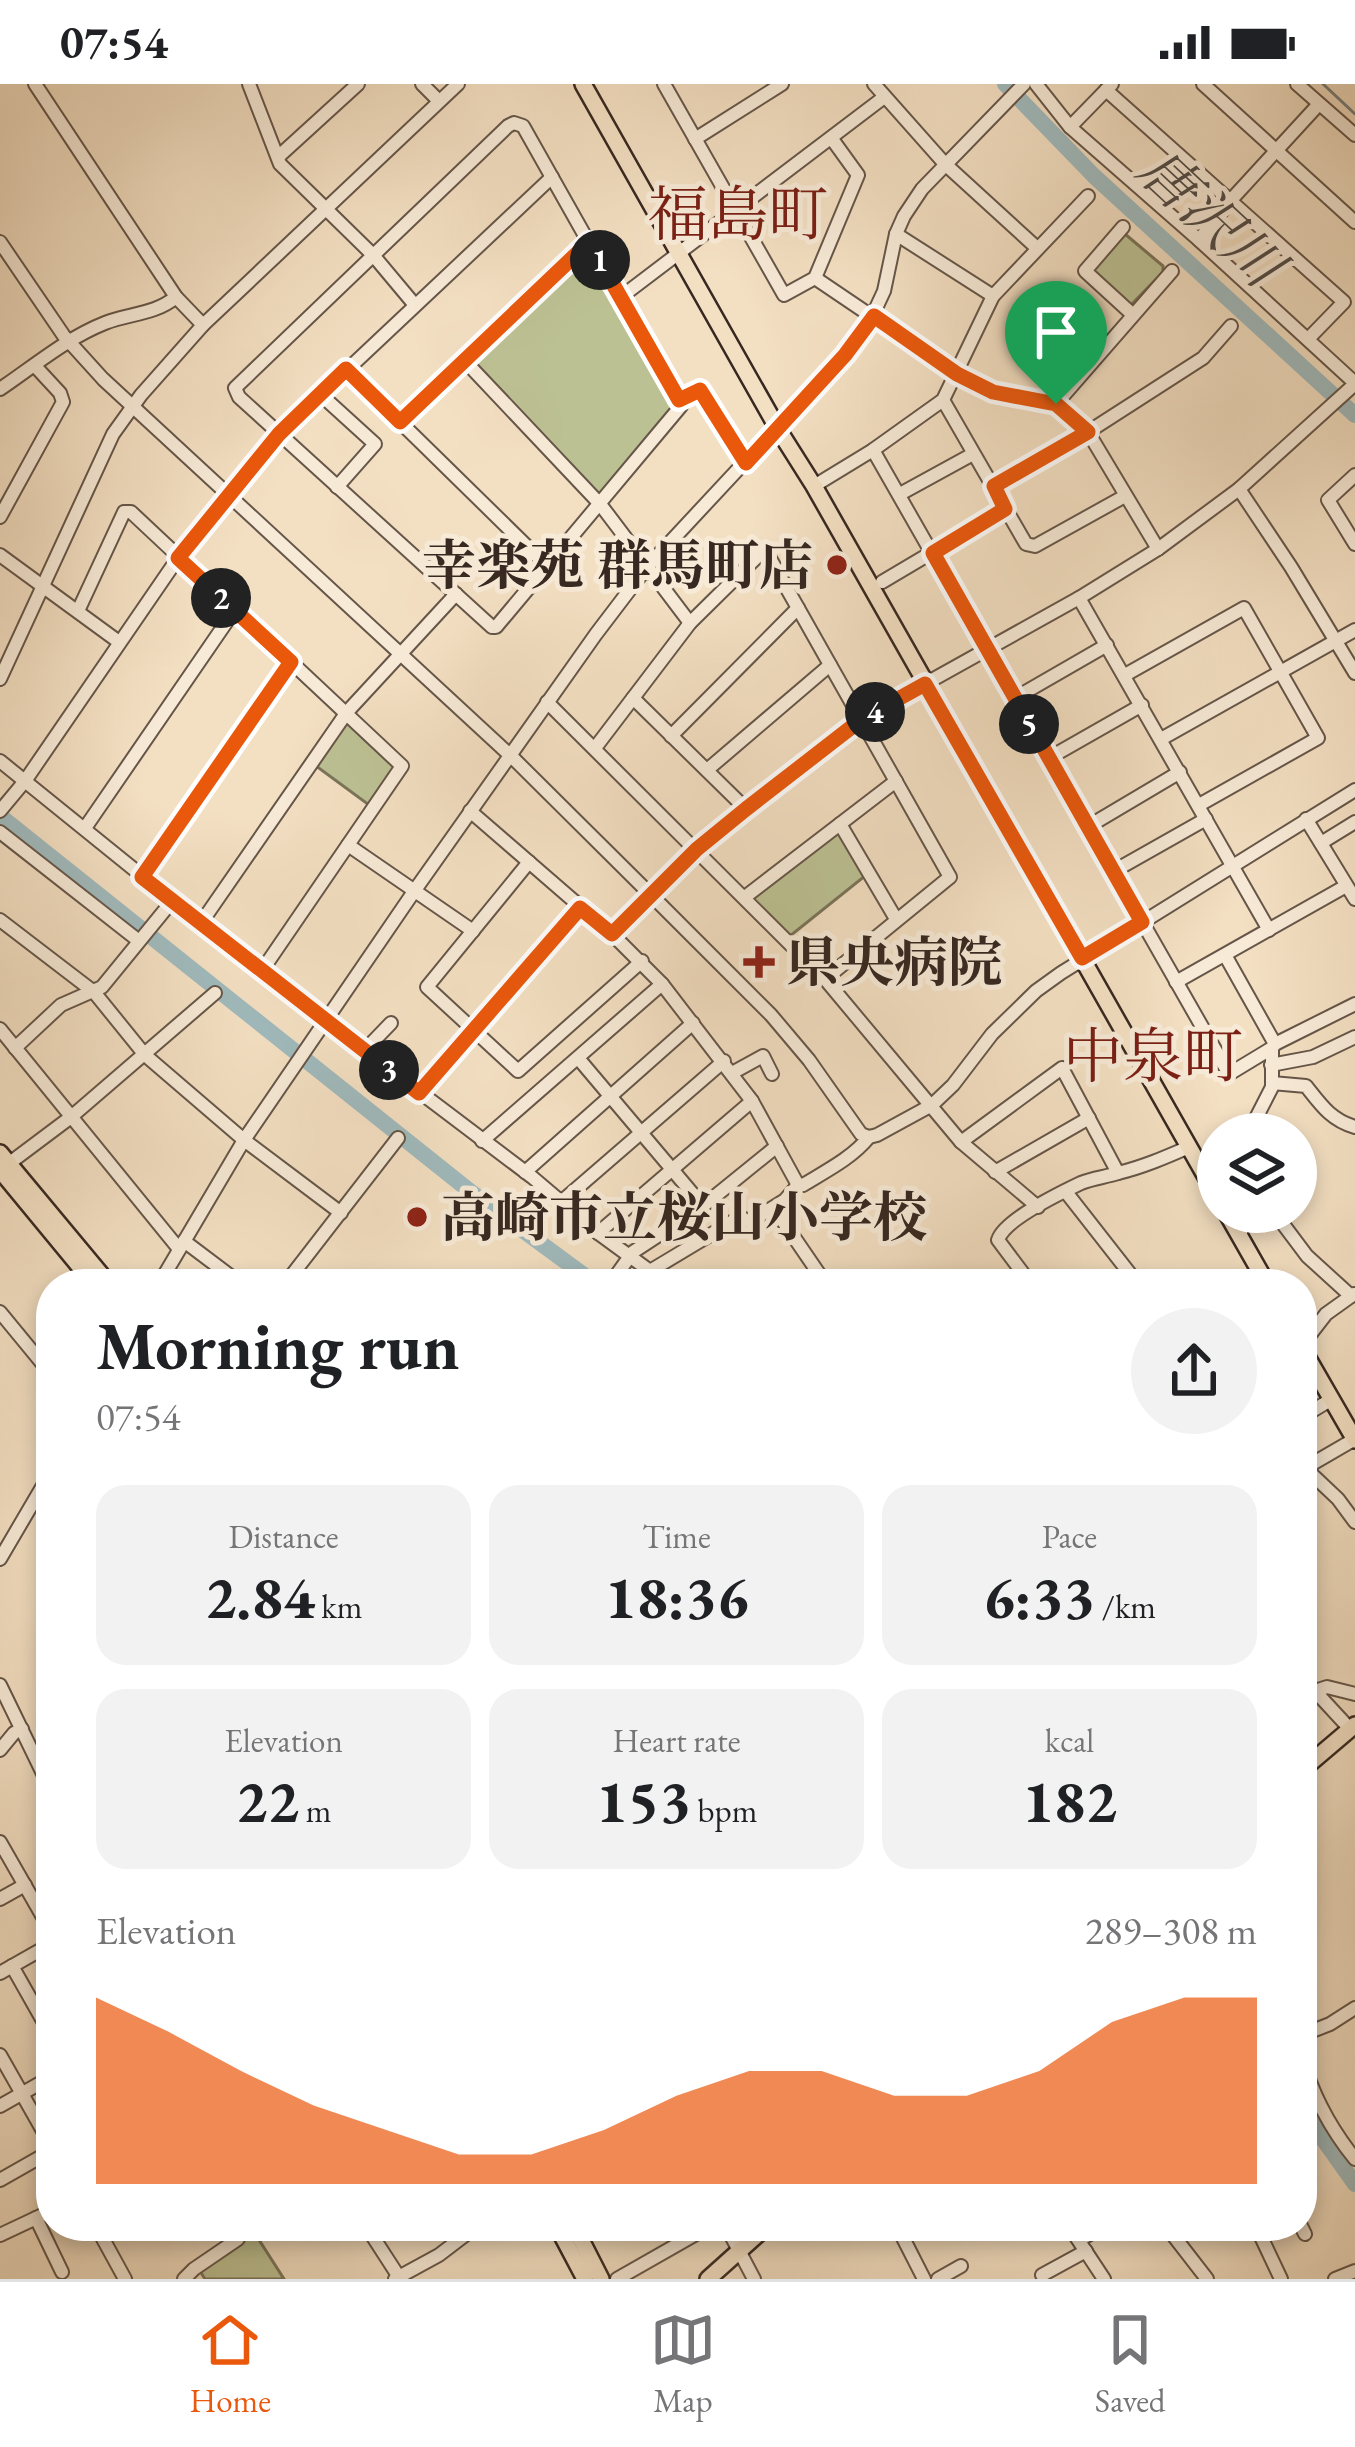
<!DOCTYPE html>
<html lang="en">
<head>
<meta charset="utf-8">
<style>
  body { margin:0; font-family:"EB Garamond","Noto Serif JP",serif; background:#f2f2f2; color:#202124; height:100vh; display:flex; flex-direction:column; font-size:45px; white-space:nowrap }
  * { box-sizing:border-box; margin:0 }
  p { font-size:39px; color:#757577 }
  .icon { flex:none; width:66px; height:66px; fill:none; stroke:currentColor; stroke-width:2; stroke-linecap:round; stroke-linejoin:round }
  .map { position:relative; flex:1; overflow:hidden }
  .side { position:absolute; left:36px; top:1185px; width:1281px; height:972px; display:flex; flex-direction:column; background:#fff; border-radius:48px; box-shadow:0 6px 18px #0003 }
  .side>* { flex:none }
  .tools { position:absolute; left:1197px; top:1029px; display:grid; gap:24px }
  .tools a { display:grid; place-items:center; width:120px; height:120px; border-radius:50%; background:#fff; box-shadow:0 6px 18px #0003; font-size:60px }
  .pin { position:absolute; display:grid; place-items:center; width:102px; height:102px; color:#fff; margin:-123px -51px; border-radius:50% 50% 50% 0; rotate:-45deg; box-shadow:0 0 12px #0007 }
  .pin .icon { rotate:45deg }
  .km { position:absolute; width:60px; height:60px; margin:-30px; border-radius:50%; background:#222; color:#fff; font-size:33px; line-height:60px; text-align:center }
  .round { display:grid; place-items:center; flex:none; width:126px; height:126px; border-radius:63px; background:#f2f2f2 }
  .headline { display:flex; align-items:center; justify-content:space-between; height:204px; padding:0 60px }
  h1 { font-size:66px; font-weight:700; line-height:90px }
  .metrics { display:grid; grid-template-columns:repeat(3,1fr); gap:18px; height:204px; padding:12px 60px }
  .metrics div { display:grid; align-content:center; border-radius:30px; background:#f2f2f2; text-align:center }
  .metrics b { font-size:60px; font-weight:700 }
  .metrics small { font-size:33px; font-weight:400 }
  .metrics p { font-size:33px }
  .chart { height:336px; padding:24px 60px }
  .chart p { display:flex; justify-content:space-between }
  .chart svg { width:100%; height:216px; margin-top:12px; fill:#ea580c; opacity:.7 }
  .status { display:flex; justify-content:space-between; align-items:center; height:84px; padding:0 60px; background:#fff; direction:ltr }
  .status svg { height:33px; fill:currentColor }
  .tabs { display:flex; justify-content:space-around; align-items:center; height:168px; border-top:3px solid #e0e0e0; background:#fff; font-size:33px; color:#757577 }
  .tabs a { display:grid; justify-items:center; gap:6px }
  .tabs .current { color:#ea580c }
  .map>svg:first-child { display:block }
</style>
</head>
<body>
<div class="status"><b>07:54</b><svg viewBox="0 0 49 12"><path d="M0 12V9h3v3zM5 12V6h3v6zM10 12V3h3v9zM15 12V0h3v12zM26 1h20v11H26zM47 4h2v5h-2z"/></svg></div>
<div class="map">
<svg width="1355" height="2195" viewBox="0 0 1355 2195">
  <rect width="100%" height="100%" fill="#f3dfc2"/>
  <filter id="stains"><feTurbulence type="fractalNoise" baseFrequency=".00167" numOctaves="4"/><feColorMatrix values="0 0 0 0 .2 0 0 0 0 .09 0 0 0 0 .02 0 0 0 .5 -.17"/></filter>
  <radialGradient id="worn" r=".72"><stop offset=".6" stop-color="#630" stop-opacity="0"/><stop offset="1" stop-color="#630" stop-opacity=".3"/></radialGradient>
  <!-- green -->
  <g fill="#bcc193" stroke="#7a745a" stroke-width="3">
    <polygon points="1125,150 1163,182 1163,188 1129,223 1092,186"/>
    <polygon points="589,158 676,319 600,411 464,276"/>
    <polygon points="345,640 349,640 394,681 395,685 369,721 316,682"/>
    <polygon points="835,748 841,750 865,792 790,852 754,816 753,811"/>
    <polygon points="254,2148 284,2195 205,2195 198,2184"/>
  </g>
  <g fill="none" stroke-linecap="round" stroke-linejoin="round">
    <!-- stream -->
    <g stroke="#76807f" stroke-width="3">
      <polyline points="1323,0 1355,30"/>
      <polyline points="1302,1639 1313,1619"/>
    </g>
    <!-- river -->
    <g stroke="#a0babd" stroke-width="16">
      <polyline points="1005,0 1094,92 1355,331"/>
      <polyline points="0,732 471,1108 596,1200"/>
      <polyline points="1302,2013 1311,2038 1355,2100"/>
    </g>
    <!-- minor casing -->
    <g stroke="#665649" stroke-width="16">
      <g id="minor">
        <polyline points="35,0 176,213 203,241"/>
        <polyline points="249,0 280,80 373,171 414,220"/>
        <polyline points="422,0 439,17"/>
        <polyline points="664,0 784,211 815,194 858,91 832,55"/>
        <polyline points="874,0 945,80 1037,164"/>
        <polyline points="1036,0 1070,43 1199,156 1355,299"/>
        <polyline points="1203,0 1355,138"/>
        <polyline points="1297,0 1355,51"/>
        <polyline points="1106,6 1344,218 1308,255"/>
        <polygon points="514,39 523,42 681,322 496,543 492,543 239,313 235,304 508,42"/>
        <polyline points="1070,43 1112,0"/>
        <polyline points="695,55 782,0"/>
        <polyline points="278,73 358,0"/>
        <polyline points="1123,143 1085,187 1132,230"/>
        <polyline points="896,150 993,212"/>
        <polyline points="1199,156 1231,116 1319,20"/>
        <polyline points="0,158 64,252 103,295 511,672 651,811 771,931 809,976 861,1050 869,1053 877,1051 932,1021 953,1001 992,950 1036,907 1061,889 1355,706"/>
        <polyline points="815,194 957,290 993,308 1056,320 1067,329 1088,348 1158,465"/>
        <polyline points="621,213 883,14"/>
        <polyline points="464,276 600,420 690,539"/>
        <polyline points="346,285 548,483"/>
        <path d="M0 305C34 282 67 254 105 239 130 229 154 231 176 213"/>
        <polyline points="320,310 375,360 337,403"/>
        <polyline points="679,316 700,306 746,379"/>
        <polyline points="943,316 1026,460 1035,462 1125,412"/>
        <polyline points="1056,320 1172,187"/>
        <polyline points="400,338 589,158"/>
        <polyline points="873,366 1229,990 1272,964"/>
        <polyline points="1355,391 1328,416 1355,460"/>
        <polyline points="814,402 873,366 943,316 993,212 1088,112"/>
        <polyline points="994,402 1088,348 1203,274 1231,242"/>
        <polyline points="1239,405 1291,483 1355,589"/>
        <polyline points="900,410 973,370"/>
        <polyline points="0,433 63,318 60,309 35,282"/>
        <polyline points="0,471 119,558"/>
        <polyline points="882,498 1005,425"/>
        <polyline points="1079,514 1269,846"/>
        <polyline points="78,527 124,428 131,428 402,682 261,888"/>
        <polyline points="1125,591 1244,524 1318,654 1199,721"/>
        <polyline points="0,595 113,350 141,311 203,241 458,0"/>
        <polyline points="633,614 746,725"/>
        <polyline points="1015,614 1107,561"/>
        <polyline points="547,618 825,895 961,1058 1038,1123"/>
        <polyline points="671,652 798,524"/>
        <polyline points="1161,655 1355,546"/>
        <polyline points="595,664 690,539 761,469 768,471 950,793 825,895"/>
        <polyline points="1049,674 1142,621"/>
        <polyline points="0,677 261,888 532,1093 598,1149 650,1187 740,1133 750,1138 785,1116 798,1101"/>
        <polyline points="707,686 830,581"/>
        <polyline points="0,727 25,697 178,474 279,350 552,93"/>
        <path d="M470 727 612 850 662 900 752 1017 798 1101H803C826 1087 852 1074 869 1053"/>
        <polyline points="1306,735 1355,815"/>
        <polyline points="840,740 896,835"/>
        <polyline points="1089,742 1180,688"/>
        <polyline points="85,744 234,527"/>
        <polyline points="0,748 139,857"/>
        <polyline points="1321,759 1355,738"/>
        <polyline points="348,761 473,847"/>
        <polyline points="529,778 427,903 518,987 642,877"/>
        <polyline points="1114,787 1206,735"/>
        <polyline points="142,793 291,578"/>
        <polyline points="745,813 896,697"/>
        <polyline points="0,836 94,908 145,971 244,1056 341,1129"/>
        <polyline points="201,839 347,628 456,510"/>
        <polyline points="612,850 697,765 862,635 1079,514 1158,465 1239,405 1355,300"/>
        <polyline points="1225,871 1275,960 1272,964 1272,1003 1251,1044 1252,1050"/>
        <polyline points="1176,898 1346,802"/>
        <polyline points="0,945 179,1165"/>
        <polyline points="1275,960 1355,920"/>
        <polyline points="15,964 61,921 102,903 173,816"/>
        <polyline points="364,967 391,939"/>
        <polyline points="578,974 703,1122"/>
        <polyline points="1271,981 1313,973 1355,953"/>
        <polyline points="732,989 763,972 772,990"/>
        <path d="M1272 999 1306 1002C1321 1021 1331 1036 1355 1043"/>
        <polyline points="419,1009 579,824"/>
        <polyline points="482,1057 662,900"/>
        <polyline points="961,1058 1062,984 1118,1089"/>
        <polyline points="3,1084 71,1033 215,909"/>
        <polyline points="525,1088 693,939"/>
        <polyline points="995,1088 1089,1034"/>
        <polyline points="1066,1108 1138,1200"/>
        <polyline points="561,1118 724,977"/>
        <polyline points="774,1124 826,1200"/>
        <polyline points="1274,1128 1307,1172 1351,1212"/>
        <polyline points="598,1149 752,1017"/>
        <polyline points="1240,1152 1246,1128"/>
        <polyline points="184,1157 241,1200"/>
        <polyline points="928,1196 931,1200"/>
        <polyline points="159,1200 244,1056 415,806 596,550 647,483 864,250 884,207 896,150 904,132 922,105 1024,0"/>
        <polyline points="285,1200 398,1054"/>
        <polyline points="610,1200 633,1168 703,1122 777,1062"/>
        <path d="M1031 1200 998 1156C1004 1136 1060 1109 1081 1099 1093 1094 1106 1093 1118 1089 1143 1083 1166 1073 1189 1063"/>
        <polyline points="0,1228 51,1290"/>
        <polyline points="1302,1261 1326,1230 1354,1210"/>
        <polyline points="1302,1333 1332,1315"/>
        <polyline points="1302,1381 1338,1415 1355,1438"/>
        <polyline points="1305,1384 1355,1355"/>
        <polyline points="0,1475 51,1388"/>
        <polyline points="1302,1478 1303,1478"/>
        <polyline points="1302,1593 1350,1645"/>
        <polyline points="0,1601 51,1706"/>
        <polyline points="1315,1607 1327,1603 1355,1610"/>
        <polyline points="0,1666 14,1649 22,1645"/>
        <polyline points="0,1758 51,1847"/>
        <polyline points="0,1815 25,1801"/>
        <polyline points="12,1882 51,1951"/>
        <polyline points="0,1889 51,1860"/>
        <polyline points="1302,1951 1330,1940 1355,1924"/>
        <polyline points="0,1971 51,2061"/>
        <path d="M1302 1974C1313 2013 1330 2044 1355 2075"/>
        <polyline points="0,2022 51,1993"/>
        <polyline points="0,2096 51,2067"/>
        <polyline points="36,2134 62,2188"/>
        <polyline points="96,2142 125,2195"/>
        <polyline points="366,2142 399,2193"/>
        <polyline points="726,2142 754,2195"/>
        <polyline points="897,2142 924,2195"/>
        <polyline points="1069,2142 1104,2195"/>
        <polyline points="1166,2142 1207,2195"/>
        <polyline points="1256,2142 1281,2195"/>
        <polyline points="1301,2142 1305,2150"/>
        <polyline points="1233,2146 1238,2142"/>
        <polyline points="249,2148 258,2142"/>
        <polyline points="0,2151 51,2127"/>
        <polyline points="1079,2156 1105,2142"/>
        <polyline points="1042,2191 1086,2167"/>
        <polyline points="184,2195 194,2185 238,2155"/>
        <polyline points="395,2195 439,2171 477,2142"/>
        <polyline points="617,2195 710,2142"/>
        <polyline points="938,2195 961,2182"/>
        <polyline points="1335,2195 1355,2187"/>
      </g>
    </g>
    <!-- major casing -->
    <g stroke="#372821" stroke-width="20">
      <g id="major">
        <polyline points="583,0 778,345 814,402 1218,1114"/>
        <polyline points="0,1069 109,1200"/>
        <polyline points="0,1086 94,1200"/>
        <polyline points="1226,1128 1267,1200"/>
        <polyline points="1302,1264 1355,1356"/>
        <polyline points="1302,1686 1355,1641"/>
        <polyline points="557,2142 585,2195"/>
        <polyline points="574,2142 601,2195"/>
        <polyline points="708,2195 767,2142"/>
      </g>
    </g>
    <!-- minor -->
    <use href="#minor" stroke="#f7ead7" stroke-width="12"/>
    <!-- major -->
    <use href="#major" stroke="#f3dfc2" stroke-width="15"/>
  </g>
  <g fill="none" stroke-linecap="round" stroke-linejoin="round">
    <!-- route casing -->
    <g stroke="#fff" stroke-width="24">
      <polygon id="route" points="589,158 679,316 700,306 746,379 845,271 874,232 957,290 993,308 1056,320 1088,348 994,402 1005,425 933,469 1142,838 1082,874 925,600 862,635 746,725 697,765 612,850 580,824 419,1009 142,793 291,578 178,474 279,350 346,285 400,338"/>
    </g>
    <!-- route -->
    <use href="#route" stroke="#ea580c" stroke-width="15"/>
  </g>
  <!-- markers -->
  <g fill="#8f2418" stroke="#f7ead7" stroke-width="4.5">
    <circle cx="837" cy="481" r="12"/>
    <path d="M753 860h12v12h12v12h-12v12h-12v-12h-12v-12h12z"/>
    <circle cx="417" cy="1133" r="12"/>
  </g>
  <g text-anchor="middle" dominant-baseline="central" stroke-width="10" stroke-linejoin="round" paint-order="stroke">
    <!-- poi labels -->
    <g font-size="54" font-weight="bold" fill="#372821" stroke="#f7ead7" text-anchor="start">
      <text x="813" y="481" text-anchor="end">幸楽苑 群馬町店</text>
      <text x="786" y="878">県央病院</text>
      <text x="441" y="1133">高崎市立桜山小学校</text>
    </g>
    <!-- water labels -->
    <g font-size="57" font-style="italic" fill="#514c48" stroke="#f7ead7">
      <text transform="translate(1211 133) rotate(43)">唐沢川</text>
    </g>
    <!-- quarter labels -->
    <g font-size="60" fill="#7a1f14" stroke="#f7ead7">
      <text x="738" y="130">福島町</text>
      <text x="1153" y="972">中泉町</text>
    </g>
  </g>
  <rect width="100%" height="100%" filter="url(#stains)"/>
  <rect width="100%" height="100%" fill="url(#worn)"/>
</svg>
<div class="tools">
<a><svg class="icon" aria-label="layers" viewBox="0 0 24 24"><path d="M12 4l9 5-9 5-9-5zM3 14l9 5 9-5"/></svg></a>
</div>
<div class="pin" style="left:1056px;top:320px;background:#1e9e55"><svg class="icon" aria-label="arrive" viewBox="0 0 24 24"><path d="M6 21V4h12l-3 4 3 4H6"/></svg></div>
<b class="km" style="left:600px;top:176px">1</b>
<b class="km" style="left:221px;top:514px">2</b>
<b class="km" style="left:389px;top:986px">3</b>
<b class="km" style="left:875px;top:628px">4</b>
<b class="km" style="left:1029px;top:640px">5</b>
<section class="side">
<div class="headline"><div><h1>Morning run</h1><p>07:54</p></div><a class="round"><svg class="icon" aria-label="share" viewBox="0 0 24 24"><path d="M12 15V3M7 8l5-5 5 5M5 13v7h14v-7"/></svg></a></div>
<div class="metrics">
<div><p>Distance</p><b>2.84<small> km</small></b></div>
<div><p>Time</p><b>18:36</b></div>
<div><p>Pace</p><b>6:33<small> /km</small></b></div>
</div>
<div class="metrics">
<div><p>Elevation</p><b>22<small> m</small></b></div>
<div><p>Heart rate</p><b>153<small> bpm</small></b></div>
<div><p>kcal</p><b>182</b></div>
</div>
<div class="chart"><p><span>Elevation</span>289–308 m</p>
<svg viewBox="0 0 160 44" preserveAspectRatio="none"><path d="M0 44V6L10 13L20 21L30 28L40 33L50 38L60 38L70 33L80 26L90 21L100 21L110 26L120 26L130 21L140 11L150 6L160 6V44z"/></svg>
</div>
</section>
</div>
<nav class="tabs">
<a class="current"><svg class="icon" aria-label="home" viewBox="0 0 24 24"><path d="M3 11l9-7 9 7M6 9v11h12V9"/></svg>Home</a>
<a><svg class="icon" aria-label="map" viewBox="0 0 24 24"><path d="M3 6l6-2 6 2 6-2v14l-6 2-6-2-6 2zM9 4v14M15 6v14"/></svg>Map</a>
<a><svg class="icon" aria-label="saved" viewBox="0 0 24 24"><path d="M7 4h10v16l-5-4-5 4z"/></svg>Saved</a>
</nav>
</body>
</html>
